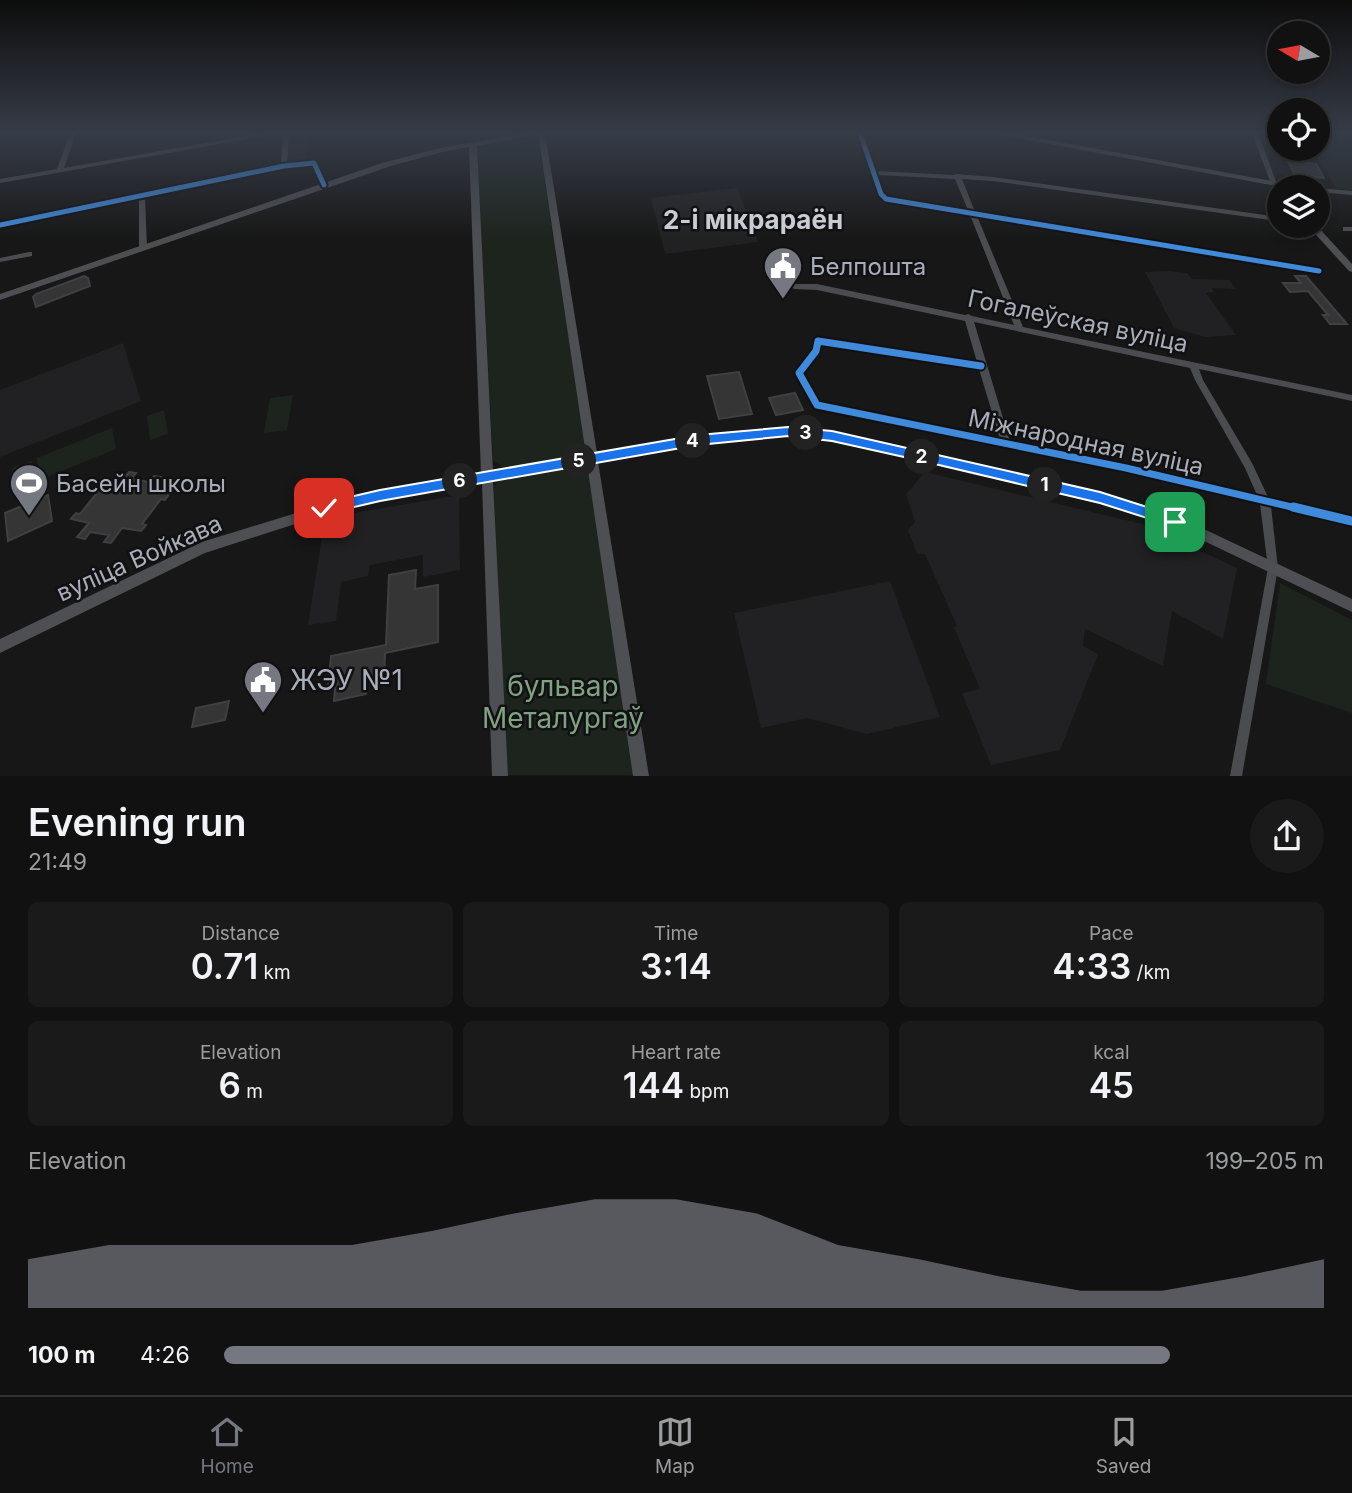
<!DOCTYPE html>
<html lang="en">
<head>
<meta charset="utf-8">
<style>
  body { margin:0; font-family:Inter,sans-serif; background:#1a1a1a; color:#f1f3f6; height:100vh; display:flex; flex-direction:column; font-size:26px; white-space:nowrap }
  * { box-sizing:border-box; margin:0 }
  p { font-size:23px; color:#9c9d9f }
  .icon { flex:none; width:38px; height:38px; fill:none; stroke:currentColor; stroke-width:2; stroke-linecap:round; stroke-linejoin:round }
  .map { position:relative; height:776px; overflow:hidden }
  .side { display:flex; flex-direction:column; background:#111; flex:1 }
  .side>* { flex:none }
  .needle { width:46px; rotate:280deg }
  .buttons { position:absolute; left:1267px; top:21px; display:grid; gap:14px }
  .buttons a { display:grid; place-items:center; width:63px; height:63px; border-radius:50%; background:#111; box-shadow:0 4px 10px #0003,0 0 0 2px #303131; font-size:35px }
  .pin { position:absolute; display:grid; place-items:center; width:60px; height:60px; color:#fff; margin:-30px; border-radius:14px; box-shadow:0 4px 10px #0006 }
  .km { position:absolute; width:35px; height:35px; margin:-18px; border-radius:50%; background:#222; color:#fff; font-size:19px; line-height:35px; text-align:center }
  .round { display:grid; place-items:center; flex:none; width:74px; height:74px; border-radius:37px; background:#1a1a1a }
  .head { display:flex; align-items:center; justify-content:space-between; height:119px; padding:0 28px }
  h1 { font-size:38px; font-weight:600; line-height:52px }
  .stats { display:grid; grid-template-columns:repeat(3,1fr); gap:10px; height:119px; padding:7px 28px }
  .stats div { display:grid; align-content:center; border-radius:10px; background:#1a1a1a; text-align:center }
  .stats b { font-size:35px; font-weight:600 }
  .stats small { font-size:19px; font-weight:400 }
  .stats p { font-size:19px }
  .chart { height:196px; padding:14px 28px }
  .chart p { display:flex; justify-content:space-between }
  .chart svg { width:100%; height:126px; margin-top:7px; fill:#757880; opacity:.7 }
  ul { padding:0 28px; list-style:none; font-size:23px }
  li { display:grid; grid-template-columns:112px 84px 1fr; align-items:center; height:52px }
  li i { height:18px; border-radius:9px; background:#757880 }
  .dock { display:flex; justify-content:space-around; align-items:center; height:98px; border-top:2px solid #303131; background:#111; font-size:19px; color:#9c9d9f }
  .dock a { display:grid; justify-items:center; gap:4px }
  .dock .on { color:#757880 }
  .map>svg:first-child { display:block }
</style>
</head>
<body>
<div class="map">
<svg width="1352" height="776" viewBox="0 0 1352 776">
  <rect width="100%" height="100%" fill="#171717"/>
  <!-- built -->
  <g fill="#212123">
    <polygon points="289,133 308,133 307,160 286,163"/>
    <polygon points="737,188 758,242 665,254 651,198"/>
    <polygon points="1169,271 1187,273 1192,279 1229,280 1236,289 1212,288 1214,292 1206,293 1236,335 1205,337 1174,328 1145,272"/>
    <polygon points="123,343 141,401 0,457 0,390"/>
    <polygon points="925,472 1142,524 1237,568 1223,639 1172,611 1163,666 1085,629 1083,646 1098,654 1060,750 991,765 962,693 980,689 954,627 957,626 925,554 917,554 908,530 915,522 906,494"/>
    <polygon points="459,495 460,570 423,577 423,555 370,565 368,576 341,582 336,621 308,625 325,518"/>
    <polygon points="890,581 940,717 867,734 807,718 761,728 734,613"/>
  </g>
  <!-- green -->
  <g fill="#1d241e">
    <polygon points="358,133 440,133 358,146"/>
    <polygon points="1318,133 1352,133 1352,191 1337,189 1312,149 1318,149"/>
    <polygon points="524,136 538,139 585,443 581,451 571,458 503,468 493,460 477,149 484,144"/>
    <polygon points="293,395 287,430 264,433 270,398"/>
    <polygon points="164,410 168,434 150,440 147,416"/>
    <polygon points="112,428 116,449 39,480 37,458"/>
    <polygon points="32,461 30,485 11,491 13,467"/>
    <polygon points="575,466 583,468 590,475 635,775 506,775 494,487 500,479"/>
    <polygon points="1280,583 1352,620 1352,713 1266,684"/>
  </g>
  <!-- building -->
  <g fill="#353536" stroke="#3f4043" stroke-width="2">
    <polygon points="1282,150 1291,152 1297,161 1316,164 1324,178 1304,175 1310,186 1300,185"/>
    <polygon points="84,276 88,278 90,286 36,307 33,297 36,294"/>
    <polygon points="1295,276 1306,276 1347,324 1330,324 1323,315 1328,315 1308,291 1290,292 1283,283 1301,283"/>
    <polygon points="739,372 752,414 719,419 707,376"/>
    <polygon points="795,393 803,410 776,415 769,398"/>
    <polygon points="129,472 136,473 131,479 149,482 154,476 161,477 151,490 169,494 165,500 161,499 142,524 146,525 141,531 122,528 111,543 104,542 109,535 90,532 85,539 77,537 89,523 71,519 76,513 80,514 100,489 96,489 101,482 119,485"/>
    <polygon points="48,495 52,521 8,541 5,513"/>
    <polygon points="416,570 415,589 438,585 438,642 385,653 384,677 367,680 366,694 334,701 335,687 328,688 331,656 386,645 389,575"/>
    <polygon points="229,701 225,720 192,727 196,708"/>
  </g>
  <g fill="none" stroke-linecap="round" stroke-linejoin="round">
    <!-- minor -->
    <g fill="#4b4c50" fill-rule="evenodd">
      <polygon points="70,133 76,133 64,168 262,133 273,133 270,135 0,183 0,179 57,169"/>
      <polygon points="283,133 289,133 287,164 316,162 327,185 326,186 324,187 321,185 312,165 284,168 145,197 147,247 143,249 139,247 139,198 0,227 0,223 281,165"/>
      <path d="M857 133H863L876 171 954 175 957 174 993 177 1272 216 1279 222V226L1315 227 1319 229 1315 231H1279L1270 220 993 181 962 179 975 212 1319 269 1323 271 1319 273 977 216 1023 327 1352 395V401L1199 369 1203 380 1252 463 1268 497 1352 517V525L1271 506 1278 568 1242 776H1230L1268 568 1260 504 1126 472 814 407 795 373 812 350 815 339 818 338 977 362 965 321 817 290 795 289 792 288 791 286 792 284H817L965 315 968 314 972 316 1014 325 970 215 884 200 878 194ZM878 175 955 179 968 210 888 197 884 193ZM974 322 1190 368 1195 380 1245 468 1257 495 1126 464 1010 441ZM821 344 979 369 1000 439 820 402 804 373 819 353Z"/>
      <polygon points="1252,133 1258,133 1277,184 1276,185 1274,186 1271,184"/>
      <rect x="1343" y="227" width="9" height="4"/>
      <polygon points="29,252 32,252 32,256 0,262 0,258"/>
    </g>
    <!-- major -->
    <g fill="#4d4f52" fill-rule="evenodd">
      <polygon points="524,133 538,133 534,135 477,146 493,472 586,455 538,133 545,133 597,453 698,436 775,428 802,428 851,436 1134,502 1187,521 1352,599 1352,612 1179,529 1134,512 851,444 802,436 775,436 698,444 598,462 649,776 633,776 587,464 493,481 508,776 492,776 482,483 348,507 205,553 0,653 0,639 202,542 348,497 481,474 469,147 442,152 391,166 0,300 0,294 385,162 441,148"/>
      <polygon points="998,133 1011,133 1294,185 1298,187 1282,187 1001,135"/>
      <polygon points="1318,188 1352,191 1352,195 1318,192"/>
      <polygon points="1308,226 1317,226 1352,264 1352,272 1349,271"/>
    </g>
    <!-- cycleway-far2 casing -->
    <g stroke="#111113" stroke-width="9">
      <g id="cycleway-far2">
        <polyline points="860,133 881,194 886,199 1319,271"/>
        <polyline points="0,225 284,166 314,163 324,185"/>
      </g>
    </g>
    <!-- cycleway-far1 casing -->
    <g stroke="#111113" stroke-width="11">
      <polyline id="cycleway-far1" points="981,366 818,341 816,351 799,373 817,405 1126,468 1300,509"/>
    </g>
    <!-- cycleway casing -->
    <g stroke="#111113" stroke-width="13">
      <polyline id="cycleway" points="1293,507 1352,521"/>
    </g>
    <!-- cycleway-far2 -->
    <use href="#cycleway-far2" stroke="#408adc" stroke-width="5"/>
    <!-- cycleway-far1 -->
    <use href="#cycleway-far1" stroke="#408adc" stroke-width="7"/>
    <!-- cycleway -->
    <use href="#cycleway" stroke="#408adc" stroke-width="9"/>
  </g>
  <!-- sky -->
  <linearGradient id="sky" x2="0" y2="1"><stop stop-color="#0d0d0d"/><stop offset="0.55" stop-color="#363c47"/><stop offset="1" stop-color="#363c47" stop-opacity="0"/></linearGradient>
  <rect width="1352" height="241" fill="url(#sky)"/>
  <!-- route -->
  <polygon fill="#1a73e8" stroke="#fff" stroke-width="2" points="788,427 832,431 1100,492 1175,516 1182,522 1175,527 1100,503 922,461 832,441 788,436 698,445 380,501 324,514 317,508 324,503 380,490 698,435"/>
  <!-- icons -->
  <defs>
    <g id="civic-pin" transform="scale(2.0125)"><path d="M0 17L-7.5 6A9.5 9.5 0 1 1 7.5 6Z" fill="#757880" stroke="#111113"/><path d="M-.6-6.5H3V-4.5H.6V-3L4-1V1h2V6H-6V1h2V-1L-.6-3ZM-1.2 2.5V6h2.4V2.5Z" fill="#fff"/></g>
    <g id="stadium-pin" transform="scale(2.0125)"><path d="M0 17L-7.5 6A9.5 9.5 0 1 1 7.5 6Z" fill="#757880" stroke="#111113"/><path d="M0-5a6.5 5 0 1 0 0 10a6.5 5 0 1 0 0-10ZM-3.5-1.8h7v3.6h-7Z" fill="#fff"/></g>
  </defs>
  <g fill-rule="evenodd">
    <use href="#civic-pin" x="783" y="266"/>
    <use href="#stadium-pin" x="29" y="483"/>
    <use href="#civic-pin" x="263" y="680"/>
  </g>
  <g text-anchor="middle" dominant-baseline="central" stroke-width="5" stroke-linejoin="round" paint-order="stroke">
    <!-- poi labels -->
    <g font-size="24" fill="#a8adb8" stroke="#111113" text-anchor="start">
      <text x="810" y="266">Белпошта</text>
      <text x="56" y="483">Басейн школы</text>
    </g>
    <!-- street labels -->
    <g font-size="24" fill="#a8adb8" stroke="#111113">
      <text transform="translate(1078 321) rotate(12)">Гогалеўская вуліца</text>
      <text transform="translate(1086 442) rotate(12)">Міжнародная вуліца</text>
      <text transform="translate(139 558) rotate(-24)">вуліца Войкава</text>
    </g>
    <!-- neighbourhood labels -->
    <g font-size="26" font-weight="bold" fill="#c9ccd4" stroke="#111113">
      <text x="753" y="219">2-і мікрараён</text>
    </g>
    <!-- near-poi labels -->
    <g font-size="28" fill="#a8adb8" stroke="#111113" text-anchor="start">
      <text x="290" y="680">ЖЭУ №1</text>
    </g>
    <!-- near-park labels -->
    <g font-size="28" fill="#7fa381" stroke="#111113">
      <text x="563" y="686">бульвар<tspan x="563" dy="32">Металургаў</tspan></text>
    </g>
  </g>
</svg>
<div class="buttons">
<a><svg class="needle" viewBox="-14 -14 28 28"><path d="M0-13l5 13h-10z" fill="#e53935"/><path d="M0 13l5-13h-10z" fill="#9c9d9f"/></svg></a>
<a><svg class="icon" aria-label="locate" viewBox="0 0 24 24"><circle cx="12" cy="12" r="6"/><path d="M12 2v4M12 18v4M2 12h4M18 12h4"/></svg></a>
<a><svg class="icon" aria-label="layers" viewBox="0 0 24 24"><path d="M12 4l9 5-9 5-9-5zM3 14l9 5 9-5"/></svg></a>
</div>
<div class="pin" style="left:1175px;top:522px;background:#1e9e55"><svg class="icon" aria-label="arrive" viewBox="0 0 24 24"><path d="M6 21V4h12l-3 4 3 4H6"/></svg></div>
<div class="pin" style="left:324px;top:508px;background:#d93025"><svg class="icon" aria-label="check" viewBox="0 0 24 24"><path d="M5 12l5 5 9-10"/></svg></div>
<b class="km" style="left:1045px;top:485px">1</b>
<b class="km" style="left:922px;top:457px">2</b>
<b class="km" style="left:806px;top:433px">3</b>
<b class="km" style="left:693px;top:441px">4</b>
<b class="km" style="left:579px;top:461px">5</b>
<b class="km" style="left:460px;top:481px">6</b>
</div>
<section class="side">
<div class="head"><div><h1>Evening run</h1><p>21:49</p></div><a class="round"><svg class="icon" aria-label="share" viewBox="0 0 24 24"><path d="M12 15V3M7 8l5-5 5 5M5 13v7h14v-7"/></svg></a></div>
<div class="stats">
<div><p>Distance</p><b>0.71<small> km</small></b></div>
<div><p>Time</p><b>3:14</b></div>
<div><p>Pace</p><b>4:33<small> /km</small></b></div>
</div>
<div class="stats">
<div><p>Elevation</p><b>6<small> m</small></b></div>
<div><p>Heart rate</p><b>144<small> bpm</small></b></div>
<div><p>kcal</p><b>45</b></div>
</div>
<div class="chart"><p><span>Elevation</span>199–205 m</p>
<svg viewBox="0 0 160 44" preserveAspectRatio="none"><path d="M0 44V27L10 22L20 22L30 22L40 22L50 17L60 11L70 6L80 6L90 11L100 22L110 27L120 33L130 38L140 38L150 33L160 27V44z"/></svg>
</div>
<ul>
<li><b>100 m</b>4:26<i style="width:86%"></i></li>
</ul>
</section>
<nav class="dock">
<a class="on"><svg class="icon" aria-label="home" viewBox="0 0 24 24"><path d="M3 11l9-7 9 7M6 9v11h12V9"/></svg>Home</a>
<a><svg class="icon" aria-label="map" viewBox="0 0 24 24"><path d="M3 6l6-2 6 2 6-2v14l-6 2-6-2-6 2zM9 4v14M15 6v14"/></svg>Map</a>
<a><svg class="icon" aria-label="saved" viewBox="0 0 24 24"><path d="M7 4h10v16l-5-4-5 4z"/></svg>Saved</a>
</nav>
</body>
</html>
